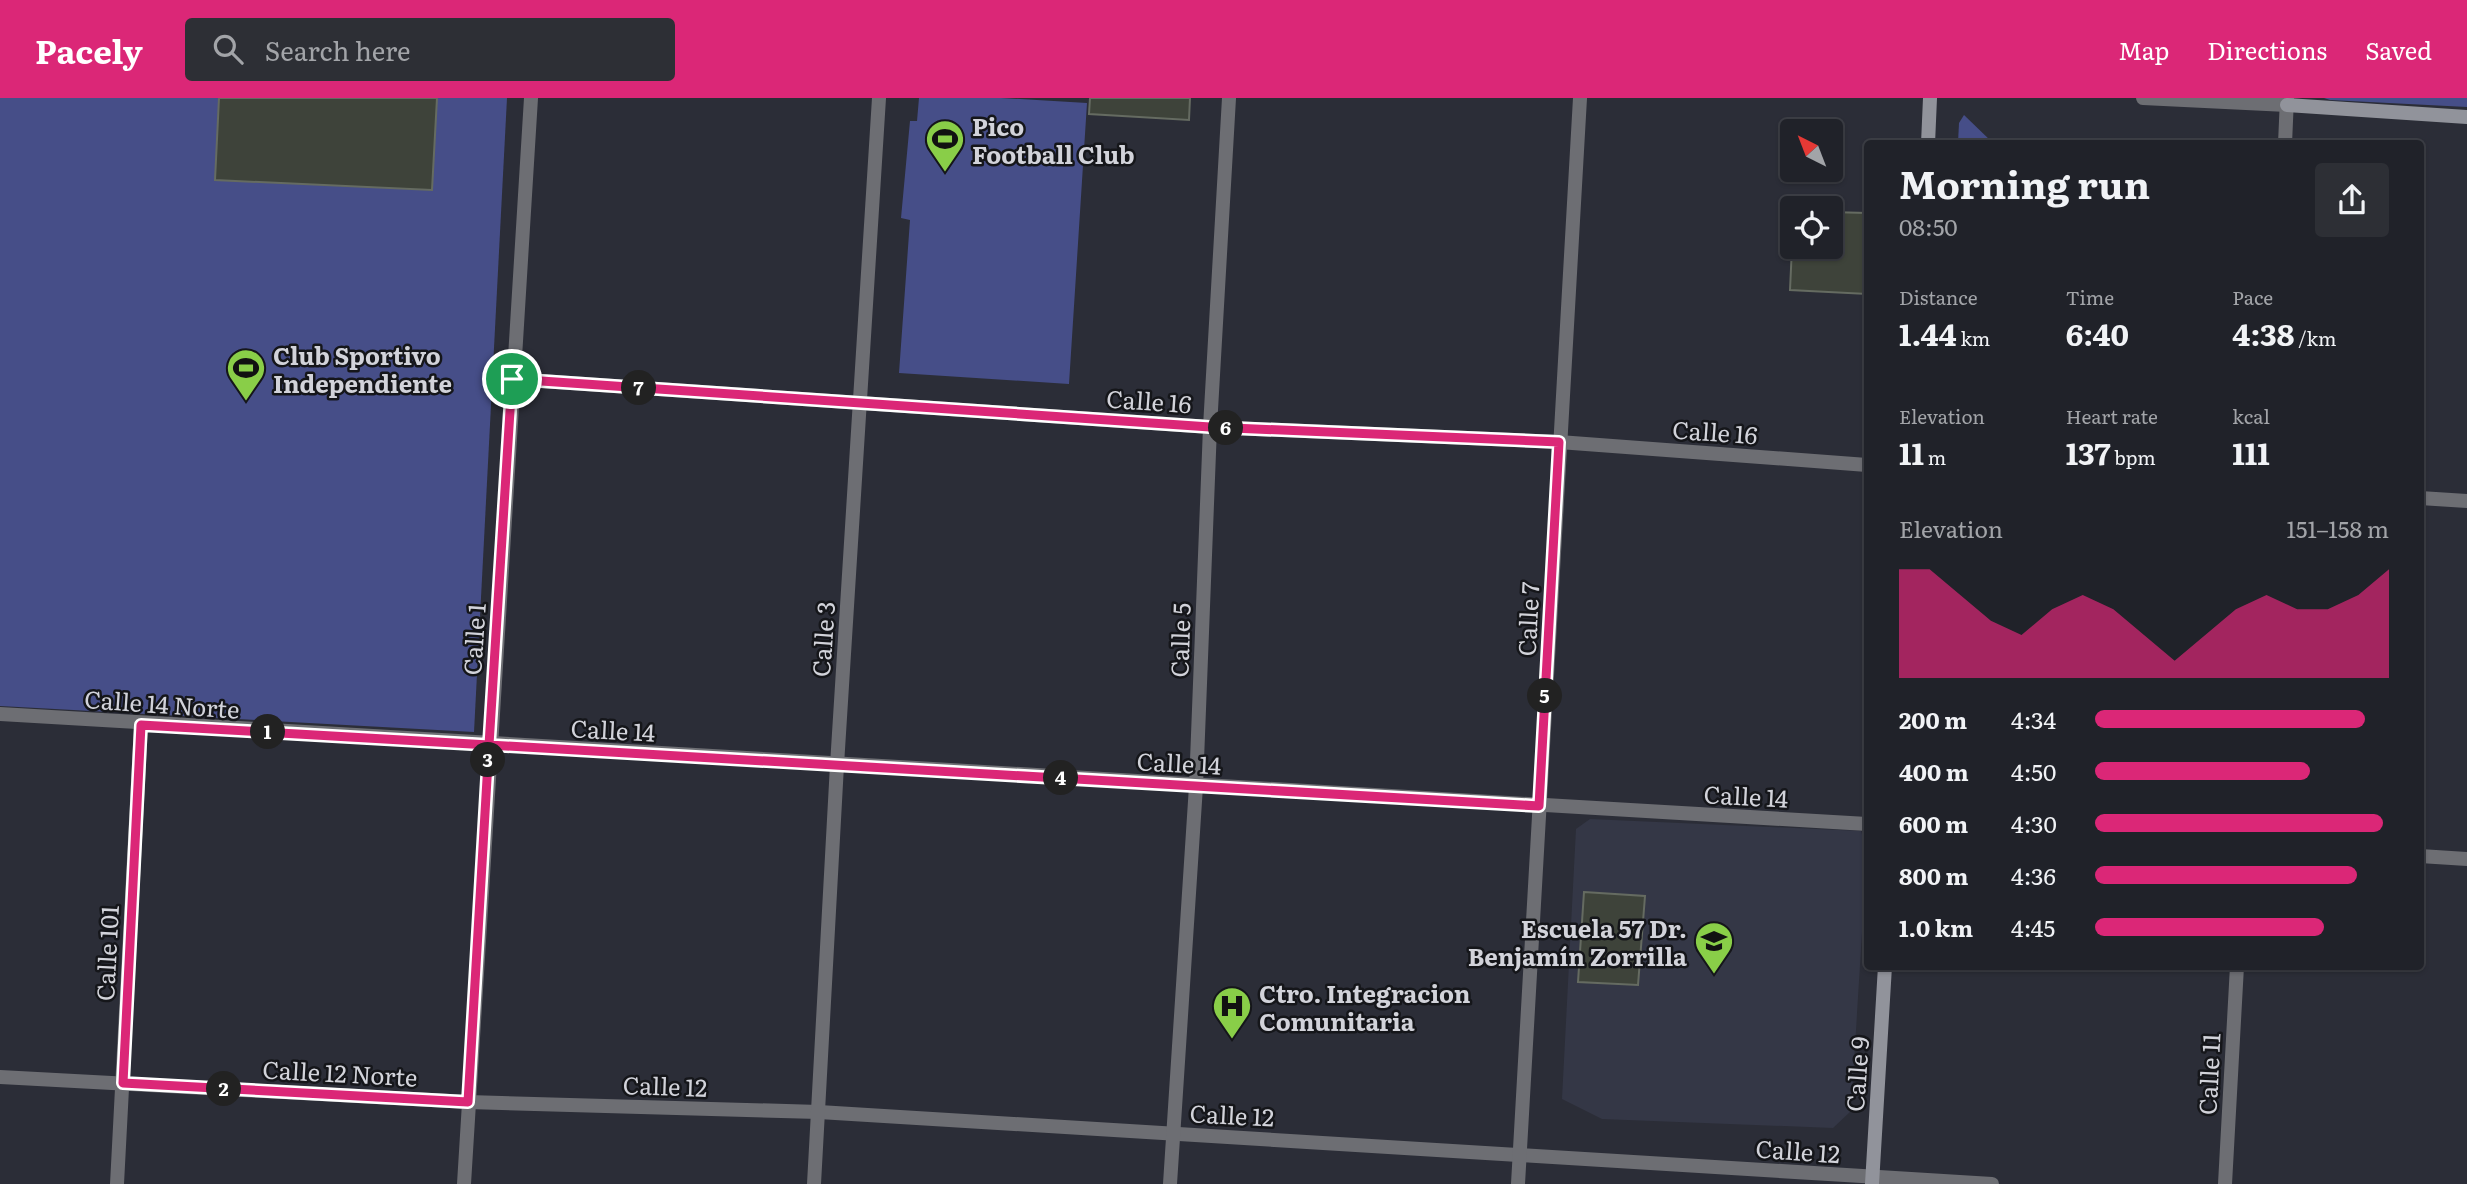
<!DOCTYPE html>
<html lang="en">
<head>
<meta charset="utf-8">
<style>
  body { margin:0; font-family:Literata,serif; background:#2d2f35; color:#f1f3f6; height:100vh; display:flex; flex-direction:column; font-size:26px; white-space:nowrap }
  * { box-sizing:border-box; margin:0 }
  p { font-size:23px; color:#a2a4a8 }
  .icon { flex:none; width:38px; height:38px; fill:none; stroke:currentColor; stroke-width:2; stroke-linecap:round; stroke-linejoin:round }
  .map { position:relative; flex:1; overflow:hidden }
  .side { position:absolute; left:1864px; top:42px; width:560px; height:830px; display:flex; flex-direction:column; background:#202229; border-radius:7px; box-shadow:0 2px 5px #0004,0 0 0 2px #3d3f46 }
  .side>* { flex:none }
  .needle { width:46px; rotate:318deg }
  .fabs { position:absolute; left:1780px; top:21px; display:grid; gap:14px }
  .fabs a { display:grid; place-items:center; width:63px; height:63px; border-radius:7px; background:#202229; box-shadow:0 2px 5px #0004,0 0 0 2px #3d3f46; font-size:35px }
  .pin { position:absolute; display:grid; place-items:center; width:60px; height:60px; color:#fff; margin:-30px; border:4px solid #fff; border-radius:50%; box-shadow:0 2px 7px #0007 }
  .km { position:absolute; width:35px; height:35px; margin:-18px; border-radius:50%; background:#222; color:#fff; font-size:19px; line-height:35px; text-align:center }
  .round { display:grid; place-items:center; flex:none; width:74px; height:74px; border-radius:7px; background:#2d2f35 }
  .overview { display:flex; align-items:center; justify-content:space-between; height:119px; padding:0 35px }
  h1 { font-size:38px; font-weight:700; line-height:52px }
  .metrics { display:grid; grid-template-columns:repeat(3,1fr); gap:10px; height:119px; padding:7px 35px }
  .metrics div { display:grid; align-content:center }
  .metrics b { font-size:30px; font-weight:700 }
  .metrics small { font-size:19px; font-weight:400 }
  .metrics p { font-size:19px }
  .chart { height:196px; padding:14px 35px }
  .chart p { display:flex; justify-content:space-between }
  .chart svg { width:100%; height:126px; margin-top:7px; fill:#db2777; opacity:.7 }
  ul { padding:0 35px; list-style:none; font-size:23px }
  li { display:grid; grid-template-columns:112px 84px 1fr; align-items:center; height:52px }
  li i { height:18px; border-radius:9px; background:#db2777 }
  header { display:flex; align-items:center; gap:42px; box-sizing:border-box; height:98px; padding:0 35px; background:#db2777; color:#fff }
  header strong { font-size:33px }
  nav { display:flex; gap:38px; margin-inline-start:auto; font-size:24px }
  .search { width:490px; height:63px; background:#2d2f35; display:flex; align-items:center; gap:18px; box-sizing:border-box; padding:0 24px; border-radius:7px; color:#a2a4a8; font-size:26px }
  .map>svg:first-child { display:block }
</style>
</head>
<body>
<header>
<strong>Pacely</strong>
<div class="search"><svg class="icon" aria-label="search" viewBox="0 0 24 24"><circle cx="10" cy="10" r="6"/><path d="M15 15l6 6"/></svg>Search here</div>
<nav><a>Map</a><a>Directions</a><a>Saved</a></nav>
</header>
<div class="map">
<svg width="2467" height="1086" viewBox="0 0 2467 1086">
  <rect width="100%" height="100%" fill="#2b2d37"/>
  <!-- built -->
  <polygon fill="#343746" points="1590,721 1861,733 1867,753 1851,1013 1833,1030 1602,1021 1562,1001 1576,731"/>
  <!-- green -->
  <g fill="#464e88">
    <polygon points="0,0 507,0 474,634 0,608"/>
    <polygon points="919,0 1001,0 1087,5 1069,286 899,275 910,122 901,120 910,23 917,23"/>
    <polygon points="2324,0 2467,0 2467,9 2330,2"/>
    <polygon points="1964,17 1993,45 1958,45 1959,25"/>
  </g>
  <!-- building -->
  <g fill="#3e433a" stroke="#656b61" stroke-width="2">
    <polygon points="219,0 437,0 432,92 215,82"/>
    <polygon points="1090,0 1190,0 1189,22 1089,16"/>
    <polygon points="1830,114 1867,115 1867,196 1790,192 1792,149 1830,149"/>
    <polygon points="1584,794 1645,798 1638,887 1578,884"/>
  </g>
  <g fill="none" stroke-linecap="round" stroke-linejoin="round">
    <!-- minor -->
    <g stroke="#6d6e73" stroke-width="14">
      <polyline points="2143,0 2287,7"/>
      <polyline points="2285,46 2287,0"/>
      <polyline points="512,281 1210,329 1559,344 1867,367"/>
      <polyline points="2420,400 2467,403"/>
      <polyline points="0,616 1867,726"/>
      <polyline points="2420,758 2467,761"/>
      <polyline points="0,979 468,1004 819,1014 1992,1086"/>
      <polyline points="117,1086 141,627"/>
      <polyline points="464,1086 531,0"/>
      <polyline points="814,1086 837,667 879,0"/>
      <polyline points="1170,1086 1196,688 1210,329 1229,0"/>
      <polyline points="1518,1086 1580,0"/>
      <polyline points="2225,1086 2237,868"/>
    </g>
    <!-- secondary -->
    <g stroke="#91939b" stroke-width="14">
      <polyline points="2287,7 2467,19"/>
      <polyline points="1928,46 1930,0"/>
      <polyline points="1872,1086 1885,868"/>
    </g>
  </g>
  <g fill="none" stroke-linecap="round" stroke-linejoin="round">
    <!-- route casing -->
    <g stroke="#fff" stroke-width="14">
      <polyline id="route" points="512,281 489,647 141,627 123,985 468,1004 489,647 1539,708 1559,344 1210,329 512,281"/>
    </g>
    <!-- route -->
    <use href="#route" stroke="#db2777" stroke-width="9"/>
  </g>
  <!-- icons -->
  <defs>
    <g id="stadium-pin" transform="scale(2.0125)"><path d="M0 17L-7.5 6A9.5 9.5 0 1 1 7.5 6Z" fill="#89ce48" stroke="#15161a"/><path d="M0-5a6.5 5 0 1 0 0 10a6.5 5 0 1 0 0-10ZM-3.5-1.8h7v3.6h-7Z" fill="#111"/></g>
    <g id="school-pin" transform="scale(2.0125)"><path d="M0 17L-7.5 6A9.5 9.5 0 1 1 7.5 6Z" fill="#89ce48" stroke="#15161a"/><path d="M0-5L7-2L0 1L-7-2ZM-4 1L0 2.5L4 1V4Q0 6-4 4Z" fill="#111"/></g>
    <g id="hospital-pin" transform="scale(2.0125)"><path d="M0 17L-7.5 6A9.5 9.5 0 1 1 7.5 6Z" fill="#89ce48" stroke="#15161a"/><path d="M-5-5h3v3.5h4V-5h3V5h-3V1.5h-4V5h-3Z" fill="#111"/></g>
  </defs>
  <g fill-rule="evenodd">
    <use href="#stadium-pin" x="945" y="41"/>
    <use href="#stadium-pin" x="246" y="270"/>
    <use href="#school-pin" x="1714" y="843"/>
    <use href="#hospital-pin" x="1232" y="908"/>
  </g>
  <g text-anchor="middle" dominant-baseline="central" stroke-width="5" stroke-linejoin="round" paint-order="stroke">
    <!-- poi labels -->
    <g font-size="24" font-weight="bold" fill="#d2d3da" stroke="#15161a" text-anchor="start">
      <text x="972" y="27">Pico<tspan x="972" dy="28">Football Club</tspan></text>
      <text x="273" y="256">Club Sportivo<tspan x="273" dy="28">Independiente</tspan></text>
      <text x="1687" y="829" text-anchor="end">Escuela 57 Dr.<tspan x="1687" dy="28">Benjamín Zorrilla</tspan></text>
      <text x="1259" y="894">Ctro. Integracion<tspan x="1259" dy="28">Comunitaria</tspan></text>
    </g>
    <!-- street labels -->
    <g font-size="24" fill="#d2d3da" stroke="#15161a">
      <text transform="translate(1149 302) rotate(4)">Calle 16</text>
      <text transform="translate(1715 333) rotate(4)">Calle 16</text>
      <text transform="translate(1527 521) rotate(-87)">Calle 7</text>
      <text transform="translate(473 541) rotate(-86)">Calle 1</text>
      <text transform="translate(822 541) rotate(-86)">Calle 3</text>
      <text transform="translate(1179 542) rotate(-88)">Calle 5</text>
      <text transform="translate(162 605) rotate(4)">Calle 14 Norte</text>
      <text transform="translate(613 631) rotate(3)">Calle 14</text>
      <text transform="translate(1179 664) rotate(3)">Calle 14</text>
      <text transform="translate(1746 697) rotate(3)">Calle 14</text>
      <text transform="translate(106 855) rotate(-87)">Calle 101</text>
      <text transform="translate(340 974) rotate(3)">Calle 12 Norte</text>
      <text transform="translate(1856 976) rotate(-86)">Calle 9</text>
      <text transform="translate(2208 976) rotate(-87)">Calle 11</text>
      <text transform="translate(665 987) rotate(2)">Calle 12</text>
      <text transform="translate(1232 1016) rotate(3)">Calle 12</text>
      <text transform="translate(1798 1052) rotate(4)">Calle 12</text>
    </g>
  </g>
</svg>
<div class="fabs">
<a><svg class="needle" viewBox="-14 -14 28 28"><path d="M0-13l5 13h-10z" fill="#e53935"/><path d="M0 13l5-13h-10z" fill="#a2a4a8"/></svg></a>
<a><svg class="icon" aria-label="locate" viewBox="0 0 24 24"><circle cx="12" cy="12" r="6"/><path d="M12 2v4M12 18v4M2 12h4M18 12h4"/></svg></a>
</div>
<div class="pin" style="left:512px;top:281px;background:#1e9e55"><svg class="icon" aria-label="arrive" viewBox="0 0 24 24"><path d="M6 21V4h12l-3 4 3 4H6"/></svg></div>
<b class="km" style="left:268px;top:634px">1</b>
<b class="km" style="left:224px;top:991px">2</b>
<b class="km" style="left:488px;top:662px">3</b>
<b class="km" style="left:1061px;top:680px">4</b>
<b class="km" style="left:1545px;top:598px">5</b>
<b class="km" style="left:1226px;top:330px">6</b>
<b class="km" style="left:639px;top:290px">7</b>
<section class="side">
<div class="overview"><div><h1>Morning run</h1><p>08:50</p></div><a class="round"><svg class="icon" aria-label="share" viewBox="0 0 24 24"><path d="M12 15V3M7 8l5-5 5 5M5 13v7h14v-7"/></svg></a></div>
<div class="metrics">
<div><p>Distance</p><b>1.44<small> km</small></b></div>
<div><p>Time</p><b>6:40</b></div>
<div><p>Pace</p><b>4:38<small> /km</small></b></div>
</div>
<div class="metrics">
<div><p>Elevation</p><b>11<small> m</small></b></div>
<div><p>Heart rate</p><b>137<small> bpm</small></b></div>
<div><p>kcal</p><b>111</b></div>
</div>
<div class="chart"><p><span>Elevation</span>151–158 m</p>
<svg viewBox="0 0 160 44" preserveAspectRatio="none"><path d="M0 44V6L10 6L20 15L30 24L40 29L50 20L60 15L70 20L80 29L90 38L100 29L110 20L120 15L130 20L140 20L150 15L160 6V44z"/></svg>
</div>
<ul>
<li><b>200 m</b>4:34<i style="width:92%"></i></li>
<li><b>400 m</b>4:50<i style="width:73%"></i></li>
<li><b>600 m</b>4:30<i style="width:98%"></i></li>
<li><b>800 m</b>4:36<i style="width:89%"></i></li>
<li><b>1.0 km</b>4:45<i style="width:78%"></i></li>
</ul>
</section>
</div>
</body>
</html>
